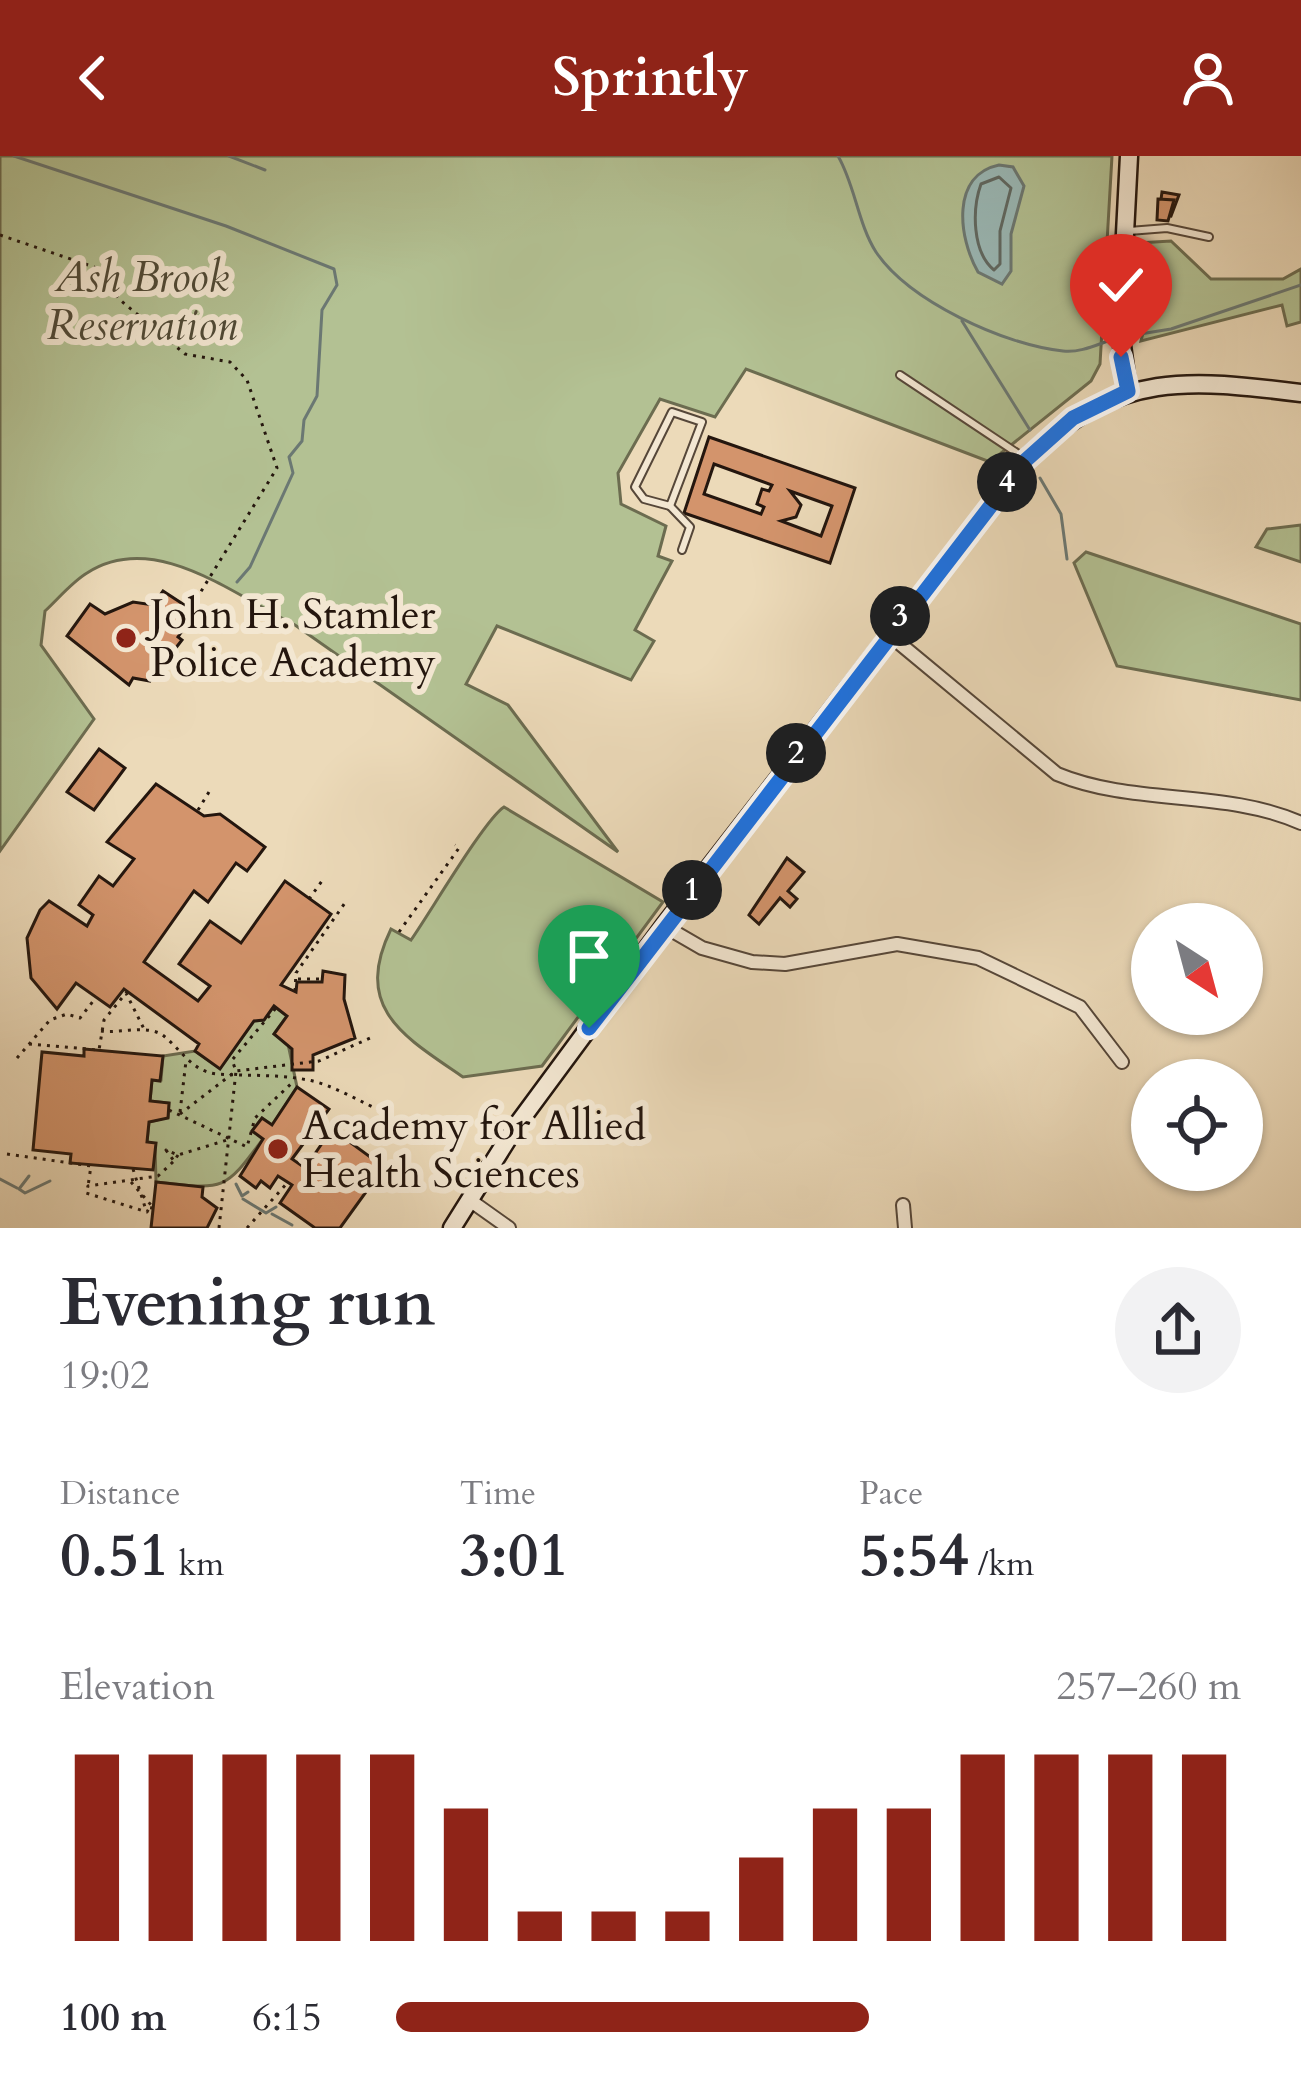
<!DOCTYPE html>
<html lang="en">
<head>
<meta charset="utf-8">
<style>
  body { margin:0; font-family:Cardo,serif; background:#f2f2f3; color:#2b2b33; height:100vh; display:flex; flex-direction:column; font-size:45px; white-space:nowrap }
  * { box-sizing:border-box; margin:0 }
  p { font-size:39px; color:#7c7c81 }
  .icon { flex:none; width:66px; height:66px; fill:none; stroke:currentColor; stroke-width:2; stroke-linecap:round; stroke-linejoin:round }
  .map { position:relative; height:1072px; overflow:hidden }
  .drawer { display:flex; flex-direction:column; background:#fff; flex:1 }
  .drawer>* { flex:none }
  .needle { width:78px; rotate:144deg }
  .controls { position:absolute; left:1131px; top:747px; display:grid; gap:24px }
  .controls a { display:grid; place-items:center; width:132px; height:132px; border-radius:50%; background:#fff; box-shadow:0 3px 9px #0004; font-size:60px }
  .pin { position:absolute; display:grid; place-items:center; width:102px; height:102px; color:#fff; margin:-123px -51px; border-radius:50% 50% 50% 0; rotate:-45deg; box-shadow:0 0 12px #0007 }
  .pin .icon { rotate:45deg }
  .km { position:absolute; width:60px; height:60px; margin:-30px; border-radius:50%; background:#222; color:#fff; font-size:33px; line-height:60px; text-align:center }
  .round { display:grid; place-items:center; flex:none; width:126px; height:126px; border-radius:63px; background:#f2f2f3 }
  .summary { display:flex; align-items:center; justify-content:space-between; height:204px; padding:0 60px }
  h1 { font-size:66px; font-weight:700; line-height:90px }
  .stats { display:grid; grid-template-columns:repeat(3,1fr); gap:18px; height:204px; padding:12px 60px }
  .stats div { display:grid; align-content:center }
  .stats b { font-size:60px; font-weight:700 }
  .stats small { font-size:33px; font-weight:400 }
  .stats p { font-size:33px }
  .chart { height:336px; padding:24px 60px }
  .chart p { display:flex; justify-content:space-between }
  .chart svg { width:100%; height:216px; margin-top:12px; stroke:#8f2418; stroke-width:6 }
  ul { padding:0 60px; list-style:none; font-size:39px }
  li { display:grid; grid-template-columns:192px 144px 1fr; align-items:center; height:90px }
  li i { height:30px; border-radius:15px; background:#8f2418 }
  header { display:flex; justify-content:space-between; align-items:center; height:156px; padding:0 60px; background:#8f2418; color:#fff; font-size:54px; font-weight:700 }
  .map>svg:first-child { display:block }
</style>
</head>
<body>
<header><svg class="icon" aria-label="back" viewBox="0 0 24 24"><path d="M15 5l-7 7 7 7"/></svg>Sprintly<svg class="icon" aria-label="person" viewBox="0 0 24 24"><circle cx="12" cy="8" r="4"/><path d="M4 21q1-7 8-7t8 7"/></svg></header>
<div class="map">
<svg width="1301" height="1072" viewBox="0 0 1301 1072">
  <rect width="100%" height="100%" fill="#ecdab9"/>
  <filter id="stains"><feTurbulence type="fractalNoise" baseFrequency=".00167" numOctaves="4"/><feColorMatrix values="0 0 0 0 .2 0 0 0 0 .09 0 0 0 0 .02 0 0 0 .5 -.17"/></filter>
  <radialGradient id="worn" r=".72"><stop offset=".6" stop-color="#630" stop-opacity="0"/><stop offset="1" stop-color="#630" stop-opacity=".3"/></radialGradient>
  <!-- green -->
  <g fill="#b3c193" stroke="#6c6c50" stroke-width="3">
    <path d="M0 0H1112L1100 208 1091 225 990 306 746 213 715 261 660 243 618 317 621 348 666 370 658 400 672 405 635 474 654 485 631 524 497 470 466 528 508 549 618 696 295 469C235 440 155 373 87 417 72 426 58 443 45 455L41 489 94 563 0 695Z"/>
    <polygon points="1171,85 1211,123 1283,123 1301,113 1301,166 1287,170 1282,149 1141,185 1149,153 1138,87"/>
    <polygon points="1301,369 1301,406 1256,391 1267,373"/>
    <polygon points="1086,396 1301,468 1301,544 1117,510 1074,407"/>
    <path d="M504 651 663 746 542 910 463 921C405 881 352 853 391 773L411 784C430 757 485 663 504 651Z"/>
    <path d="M274 850 287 860 274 878 288 888 297 931 272 969 262 962 253 974 263 983C224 1035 226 1034 156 1026L155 988 147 986 149 966 168 961 169 947 150 945 152 924H161L163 900 195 895 220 912 254 865 264 864Z"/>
  </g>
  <!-- water -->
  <path fill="#9ab9b7" stroke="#6b7873" stroke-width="3" d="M999 9 1013 11 1024 30 1011 78V115L1002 128 978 116C958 81 951 19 999 9Z"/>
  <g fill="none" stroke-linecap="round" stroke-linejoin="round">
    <!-- shore -->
    <path stroke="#5f6862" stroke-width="3" d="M999 21 1011 32 1000 75V108L994 114C972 96 972 53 981 28Z"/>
    <!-- stream -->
    <g stroke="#6b7873" stroke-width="3">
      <polyline points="14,0 226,70 334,113 337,129 322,154 317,240 304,264 302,285 289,301 293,317 250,411 237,426"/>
      <polyline points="229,0 265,14"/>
      <path d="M838 0C855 29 858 68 876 96 909 145 1004 189 1063 195 1078 197 1094 190 1108 185"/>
      <polyline points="962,165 1030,274"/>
      <polyline points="1134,179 1171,173 1301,129"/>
      <polyline points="1040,322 1061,358 1067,403"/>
      <polyline points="29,1020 19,1033 25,1037 50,1025"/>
      <polyline points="0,1023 17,1032"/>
      <polyline points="236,1028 242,1040 248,1036"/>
      <polyline points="243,1043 266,1057 276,1051"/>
      <polyline points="272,1058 292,1069"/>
    </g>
  </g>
  <!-- building -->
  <g fill="#d3946c" stroke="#24160e" stroke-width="3" fill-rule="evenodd">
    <polygon points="1162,36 1179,39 1171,60 1159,58"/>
    <polygon points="1158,43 1174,44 1168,65 1157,64"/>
    <path d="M709 281 855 332 830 407 684 357ZM714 308 772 329 769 335 762 333 757 348 764 351 761 358 704 338ZM790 335 832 350 821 380 781 365 796 361 801 349Z"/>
    <polygon points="163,435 195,456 178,481 182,484 150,525 133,522 129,529 67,480 90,448 105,458 133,446 153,449"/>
    <polygon points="99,593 125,612 94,654 67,636"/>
    <polygon points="156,628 204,660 220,658 265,691 247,715 236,707 208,746 194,735 144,806 198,845 210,830 179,808 210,765 241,787 285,725 331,758 281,829 296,836 297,826 322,826 323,815 345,819 344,843 355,882 313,899 313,914 292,914 292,893 274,878 287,860 274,850 264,864 254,865 220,913 195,895 199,888 124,833 110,851 76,827 57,853 31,822 27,782 40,754 49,745 87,770 93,759 79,749 99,720 113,730 134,703 107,686"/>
    <polygon points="787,702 804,716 788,735 797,743 790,751 780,742 759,768 749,759"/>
    <polygon points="84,893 163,900 160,925 152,924 150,945 169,947 168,962 149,966 147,986 156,987 153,1014 70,1007 71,998 33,994 42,896 84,900"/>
    <polygon points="297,931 329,953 292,1003 305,1012 332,973 384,1011 340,1072 315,1072 280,1047 292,1029 278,1020 270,1032 261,1025 256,1032 240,1020 263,983 252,975 262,962 272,969"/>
    <polygon points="156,1026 203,1031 202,1041 217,1052 207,1072 151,1072"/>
  </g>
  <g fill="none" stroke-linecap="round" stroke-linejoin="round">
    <!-- lane casing -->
    <g stroke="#564739" stroke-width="10">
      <g id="lane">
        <polyline points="1129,75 1167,72 1209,81"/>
        <polyline points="900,219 1023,301"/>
        <polygon points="672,256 702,266 670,350 644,343 635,331"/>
        <polyline points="670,350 690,371 682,394"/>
      </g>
    </g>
    <!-- street casing -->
    <g stroke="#564739" stroke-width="16">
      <g id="street">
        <path d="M887 477 1057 618C1134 650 1225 633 1301 667"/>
        <polyline points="664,770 702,792 752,806 785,808 897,788 978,802 1080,851 1122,906"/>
        <polyline points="471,1045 509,1072"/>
        <polyline points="903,1049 905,1072"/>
      </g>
    </g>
    <!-- secondary casing -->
    <g stroke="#24160e" stroke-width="21">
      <g id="secondary">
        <polyline points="1128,235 1120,174 1129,0"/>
        <path d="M452 1072 514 973 664 770 1031 298C1120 215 1188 223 1301 237"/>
      </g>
    </g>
    <!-- path -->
    <g stroke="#24160e" stroke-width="3" stroke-dasharray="3 6" stroke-linecap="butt">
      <polyline points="0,79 94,111 120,144 185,198 230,206 247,224 277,312 197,442"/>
      <polyline points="198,654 209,636"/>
      <polyline points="309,743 322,725"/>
      <polyline points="399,776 459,692 455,689"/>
      <polyline points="298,823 320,823"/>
      <polyline points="295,835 296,817 347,744"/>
      <path d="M101 875C120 878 149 867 165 881 181 894 193 916 217 918 246 920 278 918 308 924 334 929 362 947 386 957"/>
      <polyline points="29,888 99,894 104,864 126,837 144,873"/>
      <polyline points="17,902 50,864 67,858 80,862 94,844"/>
      <polyline points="169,954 247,991 255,962 294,925"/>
      <polyline points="180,956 186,905"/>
      <polyline points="180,958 236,915 319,905 370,882"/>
      <polyline points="7,998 91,1010 88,1030"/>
      <polyline points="178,999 174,1005 166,994 178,999 227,984"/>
      <polyline points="131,1026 151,1049 147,1056 86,1037 88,1030 158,1020 174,1005"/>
      <polyline points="219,1072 236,915 232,904 276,852"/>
      <polyline points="247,1072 288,1026"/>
    </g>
    <!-- lane -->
    <use href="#lane" stroke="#f3e7d2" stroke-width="6"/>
    <!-- street -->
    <use href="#street" stroke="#f3e7d2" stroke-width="12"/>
    <!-- secondary -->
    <use href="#secondary" stroke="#f3e7d2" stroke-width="16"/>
    <!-- path-bridge -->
    <polyline stroke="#24160e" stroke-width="3" stroke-dasharray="3 6" stroke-linecap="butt" points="133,1013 145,1051 153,1052"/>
  </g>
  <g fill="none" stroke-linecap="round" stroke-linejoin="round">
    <!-- route casing -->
    <g stroke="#fff" stroke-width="24">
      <polyline id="route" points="589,872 1026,304 1073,262 1128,235 1121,201"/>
    </g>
    <!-- route -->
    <use href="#route" stroke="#1a73e8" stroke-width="15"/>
  </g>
  <!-- markers -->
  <g fill="#8f2418" stroke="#f3e7d2" stroke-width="4.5">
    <circle cx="126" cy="482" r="12"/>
    <circle cx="278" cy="993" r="12"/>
  </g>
  <g text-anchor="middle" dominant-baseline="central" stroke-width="12" stroke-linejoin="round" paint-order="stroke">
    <!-- park labels -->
    <g font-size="42" font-style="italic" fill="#4f4936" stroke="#f3e7d2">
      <text x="142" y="121">Ash Brook<tspan x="142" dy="48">Reservation</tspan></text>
    </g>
    <!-- poi labels -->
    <g font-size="42" fill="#24160e" stroke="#f3e7d2" text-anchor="start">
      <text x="150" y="458">John H. Stamler<tspan x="150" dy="48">Police Academy</tspan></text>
      <text x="302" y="969">Academy for Allied<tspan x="302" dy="48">Health Sciences</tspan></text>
    </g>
  </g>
  <rect width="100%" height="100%" filter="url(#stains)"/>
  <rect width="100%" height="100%" fill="url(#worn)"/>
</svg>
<div class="controls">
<a><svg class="needle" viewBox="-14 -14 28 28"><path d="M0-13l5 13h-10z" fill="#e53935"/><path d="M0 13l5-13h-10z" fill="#7c7c81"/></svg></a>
<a><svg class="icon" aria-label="locate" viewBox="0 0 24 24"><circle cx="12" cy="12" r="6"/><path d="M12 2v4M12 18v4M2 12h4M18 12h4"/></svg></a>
</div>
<div class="pin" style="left:589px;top:872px;background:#1e9e55"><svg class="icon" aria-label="arrive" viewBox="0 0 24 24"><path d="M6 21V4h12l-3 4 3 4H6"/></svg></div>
<div class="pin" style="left:1121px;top:201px;background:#d93025"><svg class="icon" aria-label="check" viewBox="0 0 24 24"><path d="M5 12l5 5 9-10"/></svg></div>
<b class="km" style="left:692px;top:734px">1</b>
<b class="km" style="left:796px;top:597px">2</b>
<b class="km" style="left:900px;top:460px">3</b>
<b class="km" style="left:1007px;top:326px">4</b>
</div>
<section class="drawer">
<div class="summary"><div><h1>Evening run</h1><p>19:02</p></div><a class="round"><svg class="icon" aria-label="share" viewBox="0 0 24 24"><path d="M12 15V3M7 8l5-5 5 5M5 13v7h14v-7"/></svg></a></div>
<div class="stats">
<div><p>Distance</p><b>0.51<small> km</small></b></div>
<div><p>Time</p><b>3:01</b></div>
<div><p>Pace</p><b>5:54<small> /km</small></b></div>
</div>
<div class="chart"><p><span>Elevation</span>257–260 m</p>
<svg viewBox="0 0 160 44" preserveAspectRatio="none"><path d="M5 44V6M15 44V6M25 44V6M35 44V6M45 44V6M55 44V17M65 44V38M75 44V38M85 44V38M95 44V27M105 44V17M115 44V17M125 44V6M135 44V6M145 44V6M155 44V6"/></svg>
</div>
<ul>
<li><b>100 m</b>6:15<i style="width:56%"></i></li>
</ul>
</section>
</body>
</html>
